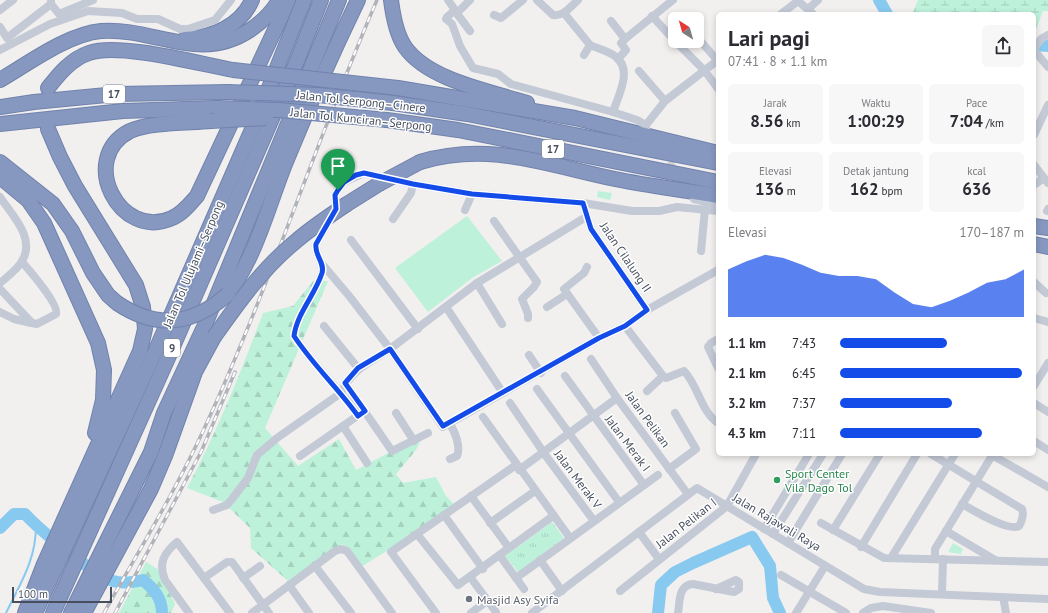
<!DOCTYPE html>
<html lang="id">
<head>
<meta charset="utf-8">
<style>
  body { margin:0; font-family:"PT Sans",sans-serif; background:#f7f7f7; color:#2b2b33; height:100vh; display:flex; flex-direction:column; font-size:15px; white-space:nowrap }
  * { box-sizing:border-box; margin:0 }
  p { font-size:13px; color:#7c7c81 }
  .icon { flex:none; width:22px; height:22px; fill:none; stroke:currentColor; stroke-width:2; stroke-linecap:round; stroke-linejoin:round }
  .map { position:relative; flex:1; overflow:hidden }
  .side { position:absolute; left:716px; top:12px; width:320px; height:444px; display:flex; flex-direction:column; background:#fff; border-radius:6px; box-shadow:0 2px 6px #0003 }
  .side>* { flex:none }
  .needle { width:26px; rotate:323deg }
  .buttons { position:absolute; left:668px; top:12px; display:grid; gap:8px }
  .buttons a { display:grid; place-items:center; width:36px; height:36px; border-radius:6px; background:#fff; box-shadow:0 2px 6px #0003; font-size:20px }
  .scale { position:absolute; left:12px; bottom:10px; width:100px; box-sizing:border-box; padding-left:4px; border:2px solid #474f5e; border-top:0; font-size:11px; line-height:14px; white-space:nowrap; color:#474f5e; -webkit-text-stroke:3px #fff; paint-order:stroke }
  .pin { position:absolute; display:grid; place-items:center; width:34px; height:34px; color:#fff; margin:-41px -17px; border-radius:50% 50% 50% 0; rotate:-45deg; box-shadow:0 0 4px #0007 }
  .pin .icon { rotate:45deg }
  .round { display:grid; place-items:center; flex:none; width:42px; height:42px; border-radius:6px; background:#f7f7f7 }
  .overview { display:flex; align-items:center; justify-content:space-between; height:68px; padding:0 12px }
  h1 { font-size:22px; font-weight:700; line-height:30px }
  .stats { display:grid; grid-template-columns:repeat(3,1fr); gap:6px; height:68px; padding:4px 12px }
  .stats div { display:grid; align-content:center; border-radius:6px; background:#f7f7f7; text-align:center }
  .stats b { font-size:17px; font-weight:700 }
  .stats small { font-size:11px; font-weight:400 }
  .stats p { font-size:11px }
  .chart { height:112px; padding:8px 12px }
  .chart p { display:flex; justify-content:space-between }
  .chart svg { width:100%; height:72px; margin-top:4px; fill:#134ce9; opacity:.7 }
  ul { padding:0 12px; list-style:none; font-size:13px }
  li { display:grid; grid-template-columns:64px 48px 1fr; align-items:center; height:30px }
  li i { height:10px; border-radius:5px; background:#134ce9 }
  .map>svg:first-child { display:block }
</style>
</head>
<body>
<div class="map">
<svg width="1048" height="613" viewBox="0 0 1048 613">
  <defs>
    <pattern id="forest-firs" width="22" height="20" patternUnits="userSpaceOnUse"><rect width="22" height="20" fill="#bdf1da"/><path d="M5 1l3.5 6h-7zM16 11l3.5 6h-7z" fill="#a4d0be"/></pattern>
    <pattern id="wetland-marsh" width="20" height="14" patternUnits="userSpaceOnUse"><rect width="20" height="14" fill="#bdf1da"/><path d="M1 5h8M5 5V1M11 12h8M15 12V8" fill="none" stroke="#a4d0be"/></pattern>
    <pattern id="park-tufts" width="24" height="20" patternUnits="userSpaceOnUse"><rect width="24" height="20" fill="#bdf1da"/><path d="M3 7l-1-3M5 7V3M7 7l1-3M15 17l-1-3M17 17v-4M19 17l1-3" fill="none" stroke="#a4d0be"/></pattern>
  </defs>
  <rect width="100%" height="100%" fill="#f2f0ef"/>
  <!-- green -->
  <g fill="#bdf1da">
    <polygon points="598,191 612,193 610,200 597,197"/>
    <polygon points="467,216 502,261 472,278 428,312 395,268"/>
  </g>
  <!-- forest -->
  <g fill="url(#forest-firs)">
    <path d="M313 281H328L265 428 298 466 339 439 356 470 424 434 416 450 396 474 403 483 436 477 446 496 457 507 361 567 342 544 288 581 251 548 250 528 223 502 187 488C217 432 241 372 263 313L293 306Z"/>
    <polygon points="146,562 159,570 175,604 171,613 119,613"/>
  </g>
  <!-- wetland -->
  <polygon fill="url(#wetland-marsh)" points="918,0 1048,0 1048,11 1043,11 1034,34 1034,14 912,14"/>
  <!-- park -->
  <g fill="url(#park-tufts)">
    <polygon points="552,522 564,538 518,572 505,556"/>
    <polygon points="953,543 963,549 961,554 948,552"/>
  </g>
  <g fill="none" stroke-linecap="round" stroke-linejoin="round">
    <!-- stream -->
    <path stroke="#88c9ef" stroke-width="2" d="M6 613C20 584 36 560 36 526"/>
    <!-- river -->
    <g stroke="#88c9ef" stroke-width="12">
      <polyline points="879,0 887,14"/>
      <polyline points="1034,45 1048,46"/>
      <path d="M0 528 14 514H25C40 530 93 575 113 581 122 584 134 582 143 580 154 589 162 598 162 613"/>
      <polyline points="658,613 661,585 675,572 693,563 752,537 770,566 773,598 780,613"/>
    </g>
    <!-- street-tunnel -->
    <polyline stroke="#d0d0d2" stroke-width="8" stroke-dasharray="8 4" stroke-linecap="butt" points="662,152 689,192"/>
    <!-- highway casing -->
    <g stroke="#7183ac" stroke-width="16">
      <g id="highway">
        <path d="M391 0C393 16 396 34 405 47 428 80 489 91 527 103"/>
        <path d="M185 39C211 38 241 26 252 0"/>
        <path d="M0 80C29 63 68 34 101 31 154 27 199 64 250 30 262 22 272 13 279 0"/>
        <path d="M48 88C59 74 71 59 89 53 119 42 200 64 233 70"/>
        <polyline points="398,88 575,118 718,153"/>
        <polyline points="393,103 467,114 718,163"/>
        <polyline points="0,107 34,102 117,94 228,92"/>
        <polyline points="387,120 458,130 718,182"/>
        <path d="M211 121C189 123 149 122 130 131 77 158 120 242 172 218 182 214 190 204 197 196L281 17 288 0"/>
        <polyline points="0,124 123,111 217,108"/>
        <polyline points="0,162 53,204 72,231 93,273 108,295 117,303"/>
        <path d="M420 162C490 141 547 165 615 179 649 186 684 190 718 196"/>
        <polyline points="0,177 28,200 44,223 98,343 104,370 103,400 95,433"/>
        <polyline points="347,204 379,184"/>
        <polyline points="1034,226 1048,228"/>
        <polyline points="1034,244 1048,247"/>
        <path d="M228 294C256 256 268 207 285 164 308 108 332 54 358 0"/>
        <polyline points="25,613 44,564 140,351 145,329 143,307 136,285 75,186 60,157 48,129"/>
        <polyline points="35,613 155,352 257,118 304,0"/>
        <polyline points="53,613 168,358 297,61 321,0"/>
        <polyline points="71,613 151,452 164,413 204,327 339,0"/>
        <polyline points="84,613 151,489 165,456 195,372 214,337"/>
      </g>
    </g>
    <!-- street -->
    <g stroke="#c3c9d5" stroke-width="8">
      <polyline points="448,0 455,10 447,17 446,19 452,24 460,46 473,68 498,74 511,84 613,112 637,120 646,125"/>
      <path d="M537 0 553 15C563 17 571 6 578 0"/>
      <polyline points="797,0 813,14"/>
      <polyline points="51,4 59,14 93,0"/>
      <polyline points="808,9 818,0"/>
      <polyline points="0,10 13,0"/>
      <polyline points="455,11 470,31"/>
      <polyline points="457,13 470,0"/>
      <polyline points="564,13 590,45 584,55"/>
      <polyline points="781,14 798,1"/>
      <polyline points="494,15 501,18 523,0"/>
      <polyline points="652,16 675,41"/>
      <polyline points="611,21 625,39"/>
      <polyline points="0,27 7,38 51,4 51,0"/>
      <polyline points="697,37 717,60"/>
      <polyline points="675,41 705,71 718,89"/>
      <path d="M590 45C598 49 609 51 616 57 633 70 618 96 613 112"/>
      <polyline points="1034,49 1041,39 1048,35"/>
      <polyline points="0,50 50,24 88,11 122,13 137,19 158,19 180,29 188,29 215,20 231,0"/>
      <polyline points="1034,50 1048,67"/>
      <polyline points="618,59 626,50 621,43 625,39 673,0"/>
      <polyline points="639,71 665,101"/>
      <polyline points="646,128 646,125 665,101 718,60"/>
      <polyline points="1034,135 1048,105"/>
      <polyline points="1034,165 1048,183"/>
      <polyline points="1034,185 1044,178"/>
      <path d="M0 197C12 215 36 238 22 261 18 269 7 277 0 283"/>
      <polyline points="694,199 718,205"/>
      <polyline points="583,203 591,229 647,310"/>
      <polyline points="465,210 472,194"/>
      <polyline points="1047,211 1048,209"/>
      <polyline points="393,219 411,193 413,184"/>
      <polyline points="494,221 537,282 534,287 522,299 528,314 528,318"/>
      <polyline points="351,240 418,329"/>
      <polyline points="701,251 705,209"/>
      <polyline points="323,265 350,297 390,349 477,283 586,217"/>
      <polyline points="587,267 584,273 564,289 599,338"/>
      <polyline points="1034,282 1046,293"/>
      <polyline points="477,283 502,324"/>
      <path d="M0 289 32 323 37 324 56 314C60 305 29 270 22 262"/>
      <polyline points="446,307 503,393"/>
      <polyline points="547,307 567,294"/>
      <polyline points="0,312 14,319 31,323"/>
      <polyline points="1034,318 1048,322"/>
      <polyline points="324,326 358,368"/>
      <path d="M625 326 663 376 666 378 684 371C698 385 701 412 718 423"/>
      <polyline points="718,339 711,343 708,347 718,368"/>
      <polyline points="529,355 541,373"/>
      <polyline points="591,359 617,398 687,493"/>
      <polyline points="565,376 644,485"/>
      <polyline points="345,383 392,451 428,433"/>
      <polyline points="1034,386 1048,363"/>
      <polyline points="537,389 619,502"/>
      <polyline points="647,391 663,376"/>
      <polyline points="510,403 546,456 594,521"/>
      <polyline points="1034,403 1048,412"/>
      <polyline points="396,413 414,441"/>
      <path d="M359 415C338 388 313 365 294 336 297 313 315 295 322 273 325 262 314 255 316 244L336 209 335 195 338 190 344 182 364 173 413 184 472 194 583 203 632 211H659L677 207 718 211"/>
      <polyline points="483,417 570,538"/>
      <path d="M449 423C455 431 461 447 457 456L450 459"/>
      <polyline points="343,426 367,463"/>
      <polyline points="1034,441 1048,450"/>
      <path d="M931 454 1022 509C1024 513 1022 522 1019 526 1008 532 973 510 962 504"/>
      <polyline points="992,455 1048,487"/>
      <polyline points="300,456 363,412"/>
      <polyline points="669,469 696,449 675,413"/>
      <polyline points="519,470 617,398"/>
      <polyline points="471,496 509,548"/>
      <path d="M213 510 227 505 232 499 248 478 257 455 277 438 341 393C352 369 369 363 390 349L443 427 599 338 625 326 647 310 718 270"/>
      <polyline points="444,515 483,569"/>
      <polyline points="490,523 535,491"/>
      <polyline points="821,523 884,558 1048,562"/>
      <polyline points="764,529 809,454"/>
      <polyline points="833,530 880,454"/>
      <polyline points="946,531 995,560"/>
      <polyline points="639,532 659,559"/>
      <polyline points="417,534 458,585 553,516"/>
      <polyline points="773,534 823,454"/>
      <polyline points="788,543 842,454"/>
      <polyline points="861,547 917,454"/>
      <polyline points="500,556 524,589"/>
      <polyline points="891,558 955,454"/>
      <polyline points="935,559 935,549 993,454"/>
      <polyline points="540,560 562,591"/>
      <polyline points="315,566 351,613"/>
      <polyline points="781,575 846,613"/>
      <polyline points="204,578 227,562 232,562 269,613"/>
      <polyline points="243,578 260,566"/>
      <polyline points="471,578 496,612"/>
      <polyline points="516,578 658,475"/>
      <polyline points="289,585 309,613"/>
      <polyline points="620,591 727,506 756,454"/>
      <polyline points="942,593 943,559"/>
      <polyline points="1004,602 1006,613"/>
      <path d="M189 613 165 580C158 563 164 553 177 542L230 613"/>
      <polyline points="252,613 335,551 341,549 347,551 392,613"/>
      <polyline points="436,613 391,552 516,465"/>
      <polyline points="471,613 487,601"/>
      <polyline points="532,613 697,488 864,589 880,592 1048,599"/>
      <path d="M678 613C680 602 678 585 693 584L734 592 739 589V582L736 580 716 589"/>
      <polyline points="796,613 825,566"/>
      <polyline points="863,613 871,608 883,606 931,613"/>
    </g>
    <!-- highway -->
    <use href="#highway" stroke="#8698c0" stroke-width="14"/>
    <!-- rail casing -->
    <g stroke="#b1b3ba" stroke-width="3.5">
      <g id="rail">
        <path d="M104 613C138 552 175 492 204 429 269 289 316 141 377 0"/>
        <polyline points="115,613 201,452 235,372"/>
      </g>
    </g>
    <!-- rail -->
    <use href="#rail" stroke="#fff" stroke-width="2" stroke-dasharray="6" stroke-linecap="butt"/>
    <!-- highway-bridge casing -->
    <g stroke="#7183ac" stroke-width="16" stroke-linecap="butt">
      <g id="highway-bridge">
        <polyline points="233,70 398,88"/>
        <polyline points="228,92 318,95 393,103"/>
        <polyline points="217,108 279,110 387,120"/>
        <polyline points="211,121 266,118"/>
        <polyline points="379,184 420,162"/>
        <path d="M117 303C157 330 193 325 228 294"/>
        <path d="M214 337C238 303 263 268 295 242 311 228 329 216 347 204"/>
      </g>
    </g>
    <!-- highway-bridge -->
    <use href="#highway-bridge" stroke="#8698c0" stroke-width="14"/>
  </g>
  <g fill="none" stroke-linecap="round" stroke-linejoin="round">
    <!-- route casing -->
    <g stroke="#fff" stroke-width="8">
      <path id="route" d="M364 173 413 184 472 194 583 203 591 229 647 310 625 326 599 338 443 426 390 349 358 368 345 383 365 411 358 416C338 388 313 365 294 336 297 313 315 295 322 273 325 262 314 255 316 244L336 209 335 195 338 190 344 182 356 175Z"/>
    </g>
    <!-- route -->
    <use href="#route" stroke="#134ce9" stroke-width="5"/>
  </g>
  <!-- markers -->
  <circle fill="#2e9e5b" stroke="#fff" stroke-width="1.5" cx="777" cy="480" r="4"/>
  <circle fill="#6b7280" stroke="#fff" stroke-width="1.5" cx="469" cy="599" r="4"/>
  <g text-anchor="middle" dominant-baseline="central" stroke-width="3" stroke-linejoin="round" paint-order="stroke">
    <!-- shield labels -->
    <g fill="#fff" stroke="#7e848e" stroke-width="1">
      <rect x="103" y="85" width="22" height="18" rx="3"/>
      <rect x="542" y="140" width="22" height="18" rx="3"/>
      <rect x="164" y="339" width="16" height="18" rx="3"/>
    </g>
    <g font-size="11" font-weight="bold" fill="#474f5e">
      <text x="114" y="94">17</text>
      <text x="553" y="149">17</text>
      <text x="172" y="348">9</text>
    </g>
    <!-- street labels -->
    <g font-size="12" fill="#474f5e" stroke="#fff">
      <text transform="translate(361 101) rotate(6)">Jalan Tol Serpong–Cinere</text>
      <text transform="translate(361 119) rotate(6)">Jalan Tol Kunciran–Serpong</text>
      <text transform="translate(626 257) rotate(56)">Jalan Cilalung II</text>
      <text transform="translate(193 264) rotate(-67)">Jalan Tol Ulujami–Serpong</text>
      <text transform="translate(648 419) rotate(54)">Jalan Pelikan</text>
      <text transform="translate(628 443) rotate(53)">Jalan Merak I</text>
      <text transform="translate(578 479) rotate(53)">Jalan Merak V</text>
      <text transform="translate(777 522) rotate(31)">Jalan Rajawali Raya</text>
      <text transform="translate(686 523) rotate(-38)">Jalan Pelikan I</text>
    </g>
    <!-- leisure labels -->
    <g font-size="12" fill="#27864d" stroke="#fff" text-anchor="start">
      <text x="785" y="473">Sport Center<tspan x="785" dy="14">Vila Dago Tol</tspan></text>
    </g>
    <!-- worship labels -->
    <g font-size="12" fill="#5b616d" stroke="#fff" text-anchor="start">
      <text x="477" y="599">Masjid Asy Syifa</text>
    </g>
  </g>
</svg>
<div class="buttons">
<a><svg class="needle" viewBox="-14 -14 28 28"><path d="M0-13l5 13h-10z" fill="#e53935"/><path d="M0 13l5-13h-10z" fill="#7c7c81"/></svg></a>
</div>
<div class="scale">100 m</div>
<div class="pin" style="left:338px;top:190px;background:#1e9e55"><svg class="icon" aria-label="arrive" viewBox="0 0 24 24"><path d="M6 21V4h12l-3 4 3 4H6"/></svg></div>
<section class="side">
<div class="overview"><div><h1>Lari pagi</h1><p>07:41 · 8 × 1.1 km</p></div><a class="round"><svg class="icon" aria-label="share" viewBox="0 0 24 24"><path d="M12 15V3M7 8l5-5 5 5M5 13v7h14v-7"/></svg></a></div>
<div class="stats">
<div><p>Jarak</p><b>8.56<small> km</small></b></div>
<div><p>Waktu</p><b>1:00:29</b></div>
<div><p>Pace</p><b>7:04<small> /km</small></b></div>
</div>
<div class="stats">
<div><p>Elevasi</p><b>136<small> m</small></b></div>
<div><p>Detak jantung</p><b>162<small> bpm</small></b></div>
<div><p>kcal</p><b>636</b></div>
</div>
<div class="chart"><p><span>Elevasi</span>170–187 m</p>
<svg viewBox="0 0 160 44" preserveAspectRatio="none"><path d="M0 44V15L10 10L20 6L30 8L40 12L50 17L60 19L70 19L80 21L90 29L100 36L110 38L120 34L130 29L140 23L150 21L160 15V44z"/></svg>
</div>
<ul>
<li><b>1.1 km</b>7:43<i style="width:58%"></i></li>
<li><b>2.1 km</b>6:45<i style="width:99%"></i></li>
<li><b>3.2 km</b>7:37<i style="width:61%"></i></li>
<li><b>4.3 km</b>7:11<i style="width:77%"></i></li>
</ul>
</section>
</div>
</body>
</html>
